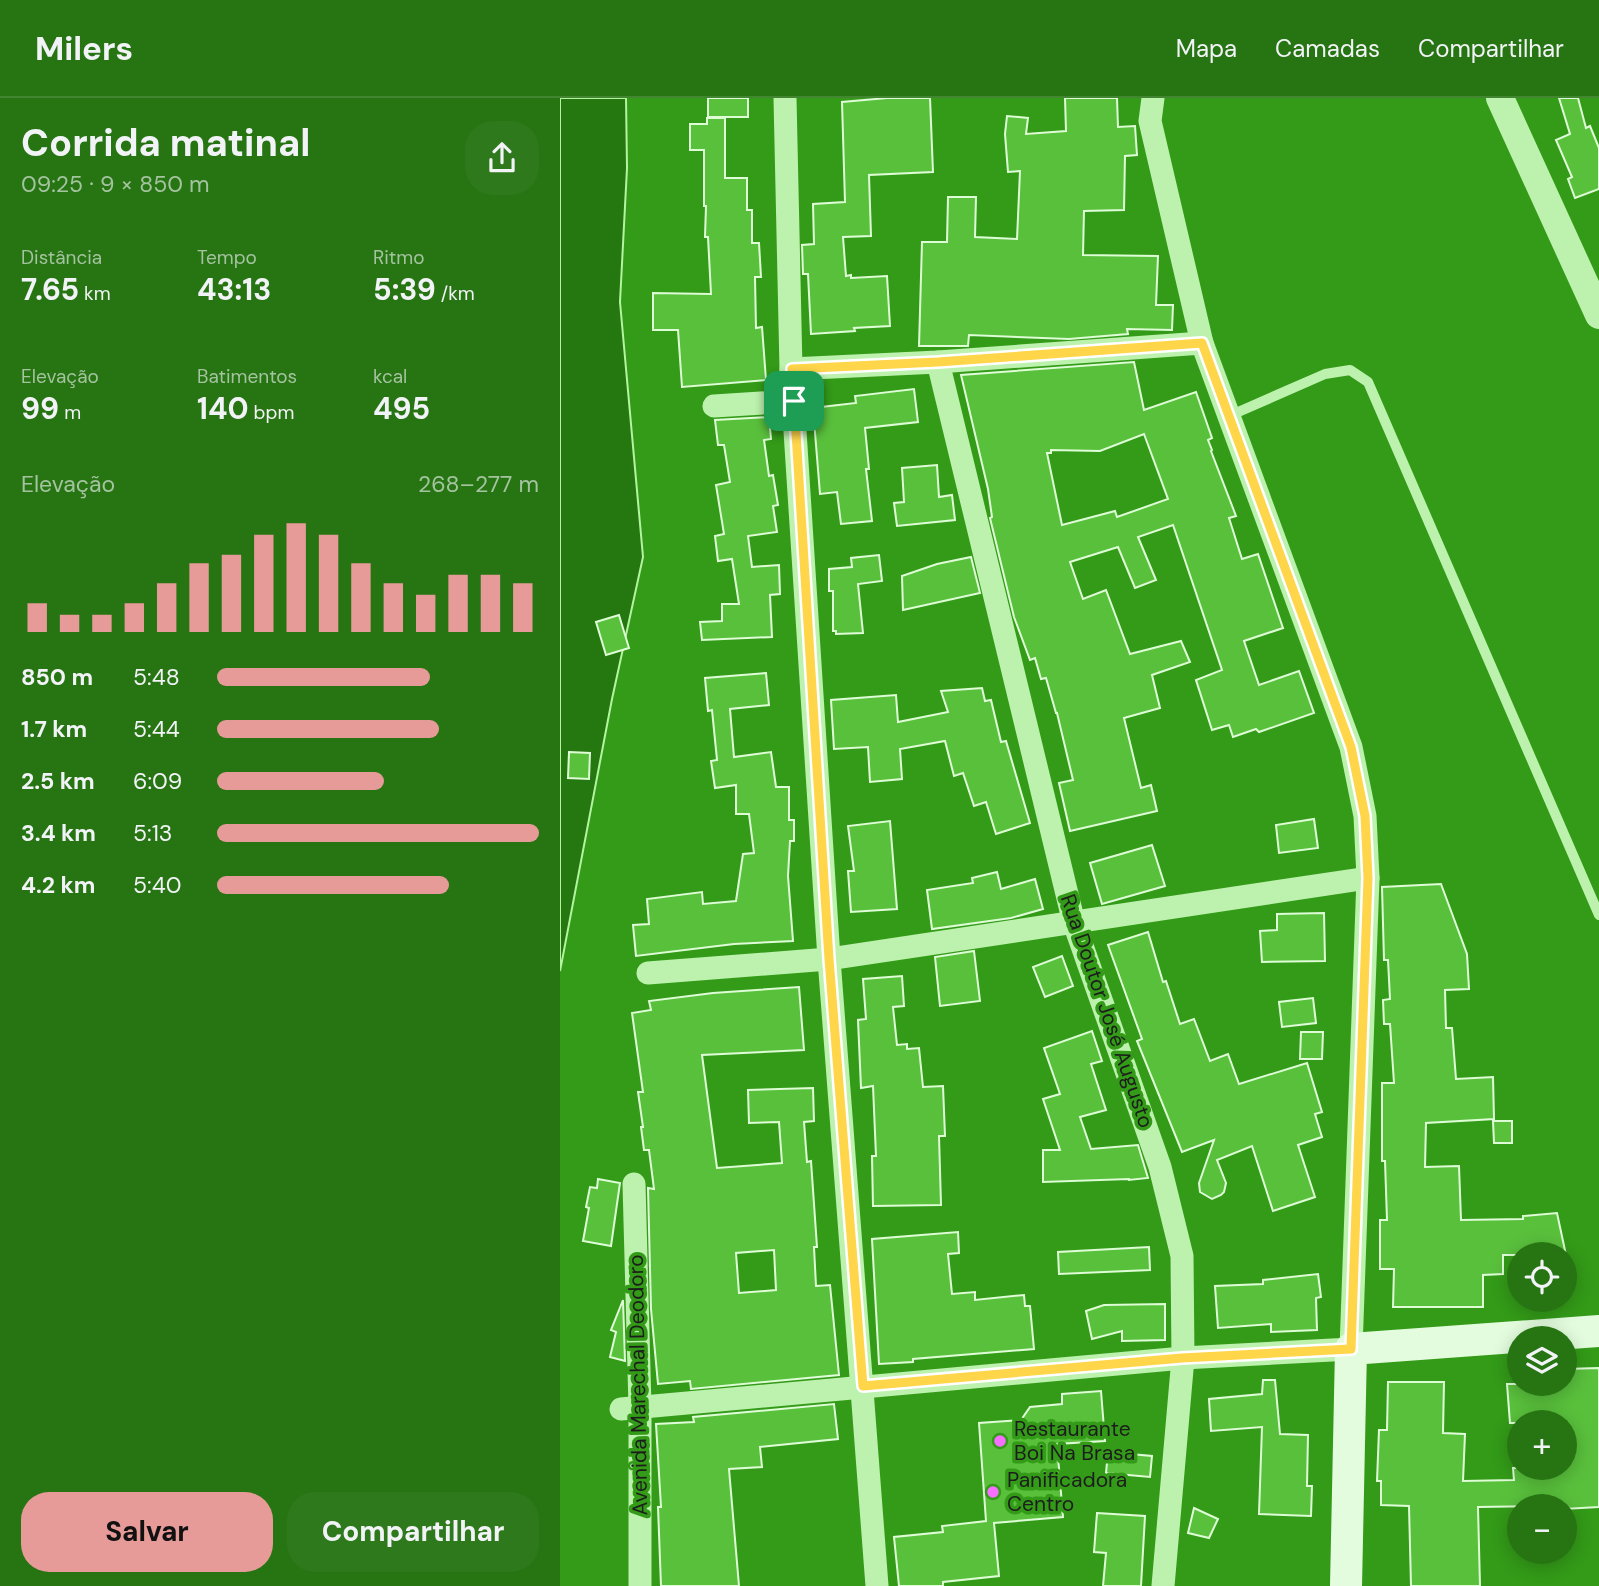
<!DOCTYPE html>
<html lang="pt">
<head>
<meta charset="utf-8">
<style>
  body { margin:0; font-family:"DM Sans",sans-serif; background:#2e791b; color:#f1f3f6; height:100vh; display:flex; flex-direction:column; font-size:26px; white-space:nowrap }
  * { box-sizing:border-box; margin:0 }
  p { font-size:23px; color:#a4c39f }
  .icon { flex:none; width:38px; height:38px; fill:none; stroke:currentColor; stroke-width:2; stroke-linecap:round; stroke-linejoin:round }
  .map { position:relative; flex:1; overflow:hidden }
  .drawer { display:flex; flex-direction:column; background:#267412; width:560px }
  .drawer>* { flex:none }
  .controls { position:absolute; left:947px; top:1144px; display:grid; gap:14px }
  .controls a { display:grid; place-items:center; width:70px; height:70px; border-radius:50%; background:#267412; box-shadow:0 4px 18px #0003; font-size:35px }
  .pin { position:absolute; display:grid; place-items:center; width:60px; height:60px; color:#fff; margin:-30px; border-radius:14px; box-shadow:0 4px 10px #0006 }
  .round { display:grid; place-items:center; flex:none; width:74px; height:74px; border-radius:28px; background:#2e791b }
  .headline { display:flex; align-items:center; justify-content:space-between; height:119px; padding:0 21px }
  h1 { font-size:38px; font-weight:700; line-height:52px }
  .metrics { display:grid; grid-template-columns:repeat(3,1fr); gap:10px; height:119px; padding:7px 21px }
  .metrics div { display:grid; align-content:center }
  .metrics b { font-size:30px; font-weight:700 }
  .metrics small { font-size:19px; font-weight:400 }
  .metrics p { font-size:19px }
  .chart { height:196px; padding:14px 21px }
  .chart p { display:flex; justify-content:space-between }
  .chart svg { width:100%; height:126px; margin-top:7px; stroke:#e69b98; stroke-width:6 }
  .cta { display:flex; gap:14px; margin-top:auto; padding:14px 21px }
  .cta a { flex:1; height:80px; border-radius:28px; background:#e69b98; color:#111; font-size:28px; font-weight:700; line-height:80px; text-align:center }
  .cta a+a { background:#2e791b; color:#f1f3f6 }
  ul { padding:0 21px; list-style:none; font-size:23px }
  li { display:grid; grid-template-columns:112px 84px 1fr; align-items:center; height:52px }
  li i { height:18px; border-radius:9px; background:#e69b98 }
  header { display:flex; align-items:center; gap:42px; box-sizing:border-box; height:98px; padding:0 35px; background:#267412; border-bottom:2px solid #428632 }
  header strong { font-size:33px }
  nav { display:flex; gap:38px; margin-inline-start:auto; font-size:24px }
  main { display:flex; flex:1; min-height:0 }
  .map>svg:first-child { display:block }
</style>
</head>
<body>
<header>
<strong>Milers</strong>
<nav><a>Mapa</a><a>Camadas</a><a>Compartilhar</a></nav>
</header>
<main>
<section class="drawer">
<div class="headline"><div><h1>Corrida matinal</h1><p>09:25 · 9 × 850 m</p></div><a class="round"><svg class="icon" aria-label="share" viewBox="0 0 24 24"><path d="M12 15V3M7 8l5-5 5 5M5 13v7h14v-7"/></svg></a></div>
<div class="metrics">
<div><p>Distância</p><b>7.65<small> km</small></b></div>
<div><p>Tempo</p><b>43:13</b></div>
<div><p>Ritmo</p><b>5:39<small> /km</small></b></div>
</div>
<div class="metrics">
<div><p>Elevação</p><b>99<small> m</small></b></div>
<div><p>Batimentos</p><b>140<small> bpm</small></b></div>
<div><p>kcal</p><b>495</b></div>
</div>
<div class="chart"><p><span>Elevação</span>268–277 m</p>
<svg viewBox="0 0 160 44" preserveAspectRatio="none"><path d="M5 44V34M15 44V38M25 44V38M35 44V34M45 44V27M55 44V20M65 44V17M75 44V10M85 44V6M95 44V10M105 44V20M115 44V27M125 44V31M135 44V24M145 44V24M155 44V27"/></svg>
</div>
<ul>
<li><b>850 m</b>5:48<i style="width:66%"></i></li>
<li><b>1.7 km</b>5:44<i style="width:69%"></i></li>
<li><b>2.5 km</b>6:09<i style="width:52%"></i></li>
<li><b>3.4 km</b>5:13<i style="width:100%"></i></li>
<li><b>4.2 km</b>5:40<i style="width:72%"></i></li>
</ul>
<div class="cta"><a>Salvar</a><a>Compartilhar</a></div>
</section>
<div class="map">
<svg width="1039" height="1488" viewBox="0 0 1039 1488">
  <rect width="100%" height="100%" fill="#339b18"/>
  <!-- water -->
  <polygon fill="#25780f" stroke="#b4f4a1" stroke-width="2" points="0,0 66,0 67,70 60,204 83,459 52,601 0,873"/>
  <!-- building -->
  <g fill="#59c03c" stroke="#defcd6" stroke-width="2" fill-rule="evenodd">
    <rect x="148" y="0" width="40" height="19"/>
    <polygon points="327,0 370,0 373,74 309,77 311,138 283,139 286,178 291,177 291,180 327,178 330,228 294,230 295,233 251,236 248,176 243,176 242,147 254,146 253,106 285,104 282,4"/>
    <polygon points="505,0 557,0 558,29 575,28 577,57 565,58 564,112 524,113 523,157 598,158 596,207 613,207 612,232 567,231 568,236 509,241 409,237 408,248 359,248 362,144 387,144 388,99 416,99 415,139 457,141 460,73 448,74 445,36 447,18 468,20 466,36 506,33"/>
    <polygon points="999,0 1018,0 1026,30 1030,28 1039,50 1039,91 1015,100 1008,81 1012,79 996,42 1010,36"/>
    <polygon points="147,20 165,20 165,80 187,80 187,112 192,112 192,145 199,145 201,179 195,179 196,230 202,229 206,282 122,289 118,232 93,232 93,195 151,196 148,139 145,139 146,108 144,108 144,52 130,52 130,26 147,26"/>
    <path d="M574 264 584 312 636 294 652 340 648 342 652 352 651 353 676 418 669 420 682 461 698 456 723 530 684 543 699 587 739 573 754 615 699 634 696 631 673 639 669 627 652 632 636 582 662 572 613 427 578 439 596 482 575 490 558 449 510 464 523 501 546 492 570 556 621 543 630 564 592 577 600 610 564 620 581 690 591 687 597 713 510 733 499 685 513 682 497 615H496L486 580 481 581 475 560 470 562 454 519 430 420 432 419 428 391 401 277ZM584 336 608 401 557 419 555 413 502 427 487 355H491V352L540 353Z"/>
    <polygon points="354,291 358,324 305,330 309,371 306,371 312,423 281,426 277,394 260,396 253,310 296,305 295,298"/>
    <polygon points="209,319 211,341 204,342 209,378 213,377 218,407 213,408 217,434 188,438 192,469 219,467 220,496 210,497 212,539 142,542 140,524 162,523 162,506 179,506 172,461 158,463 155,438 164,436 156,387 170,384 164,347 158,347 155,322"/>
    <polygon points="377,367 379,399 392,397 395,422 337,428 334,405 344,404 342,370"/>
    <polygon points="319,457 322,483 298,486 303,535 276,536 276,533 273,533 273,493 269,493 269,471 292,469 291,460"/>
    <polygon points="411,459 420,495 343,512 342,478 377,466"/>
    <polygon points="59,517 69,550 46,557 36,524"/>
    <polygon points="206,575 209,607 170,611 174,659 211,654 216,689 229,689 229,722 234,722 234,743 230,743 228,778 233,843 174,846 76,858 73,827 89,826 87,801 142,794 143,806 176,803 183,756 194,755 189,716 176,716 176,687 155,690 151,663 157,662 152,612 148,613 145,580"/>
    <polygon points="422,590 425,603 431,602 441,644 446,643 470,725 436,736 426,704 414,708 403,675 394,678 385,643 340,651 342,681 310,684 308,649 274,651 271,602 336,597 338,624 388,614 381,593"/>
    <polygon points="9,654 30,655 29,681 8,680"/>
    <polygon points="754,721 758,750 719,755 716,727"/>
    <polygon points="330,723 337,811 291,814 288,773 294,773 288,728"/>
    <polygon points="592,747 605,788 542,806 530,765"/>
    <polygon points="437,774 441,791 475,781 483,811 451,820 372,831 367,792 413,785 412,780"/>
    <polygon points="881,786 907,856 909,891 885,892 886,930 892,930 896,981 933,979 934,1021 866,1025 865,1069 899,1068 901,1122 963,1121 963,1118 997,1115 1006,1157 943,1157 943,1176 923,1177 923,1209 833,1209 834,1171 820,1171 820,1122 827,1122 825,1063 822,1063 822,985 834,985 830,926 824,926 823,902 830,901 828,862 824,862 822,789"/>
    <polygon points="764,815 765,863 702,864 700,833 717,832 717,816"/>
    <polygon points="588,834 603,884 606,883 620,926 634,921 650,963 668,956 679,986 747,965 762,1014 755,1016 762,1039 738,1047 755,1099 713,1113 692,1048 657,1062 666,1085 664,1094 661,1097 652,1101 640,1094 639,1085 654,1042 622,1054 577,943 582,941 548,847"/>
    <polygon points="414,853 420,903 380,908 375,859"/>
    <polygon points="502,858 513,888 485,899 473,869"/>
    <polygon points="342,878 344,908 333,909 337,947 347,946 347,951 359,950 363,989 383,988 385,1038 379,1038 381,1107 313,1108 312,1058 316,1058 313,988 301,990 298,922 306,921 303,881"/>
    <path d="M239 889 244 952 142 957 157 1070 222 1065 219 1024 189 1025 188 992 253 990 254 1023 244 1024 247 1064 251 1063 257 1149H254L256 1188 270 1187 279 1277 131 1291 130 1283 98 1286 91 1211 88 1090 94 1091 89 1052H84L81 1029H83L78 994H83L72 915 91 912 89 903 153 895ZM214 1152 216 1192 179 1195 176 1155Z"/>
    <polygon points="753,900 756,925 722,929 719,904"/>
    <polygon points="532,933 542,963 531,966 546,1012 520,1019 531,1051 578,1047 588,1080 569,1082 569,1081 483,1084 483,1052 500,1052 483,1001 500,996 484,950"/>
    <polygon points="741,934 763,934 762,961 740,961"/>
    <polygon points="933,1023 952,1023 952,1045 934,1045"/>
    <polygon points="38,1081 60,1085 51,1148 23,1143 29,1110 26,1109 30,1089 37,1090"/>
    <polygon points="398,1134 399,1155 388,1156 392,1196 415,1194 415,1202 464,1197 465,1208 470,1208 474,1251 353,1261 353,1264 319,1266 312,1141"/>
    <polygon points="589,1149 590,1172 499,1176 498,1154"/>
    <polygon points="758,1176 761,1199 756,1200 757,1232 711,1234 711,1226 658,1230 655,1188 703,1186 703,1182"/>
    <polygon points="63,1202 65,1263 50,1259 56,1234 51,1232"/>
    <polygon points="605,1206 605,1242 562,1243 562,1233 532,1241 526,1213 544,1207"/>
    <polygon points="1039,1270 1039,1409 1004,1411 1004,1409 980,1408 918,1409 920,1488 851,1488 849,1408 821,1407 821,1383 817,1383 819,1332 827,1332 828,1284 884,1284 883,1335 905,1336 903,1383 954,1382 953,1370 1004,1370 1004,1325 950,1325 947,1286 1004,1286 1004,1271"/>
    <polygon points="703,1282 715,1282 720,1336 748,1337 747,1388 752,1388 751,1418 699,1416 702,1329 651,1333 649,1301 702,1296"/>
    <polygon points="541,1293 545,1343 497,1346 503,1419 434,1425 439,1478 383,1484 383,1488 339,1488 334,1439 383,1434 382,1428 426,1423 419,1325 461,1322 470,1309 502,1306 502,1296"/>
    <polygon points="274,1306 278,1341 200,1349 202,1369 169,1371 179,1488 101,1488 98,1409 101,1409 96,1326 134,1324 133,1319"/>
    <polygon points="548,1354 592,1358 590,1379 546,1375"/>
    <polygon points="634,1410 658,1421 649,1440 628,1435"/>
    <polygon points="537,1415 585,1418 581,1488 543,1488 546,1455 534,1454"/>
  </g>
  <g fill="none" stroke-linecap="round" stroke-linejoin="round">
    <!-- service -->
    <polyline stroke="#bdf2ae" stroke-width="10" points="669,318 765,276 790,272 808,284 1039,817"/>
    <!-- minor -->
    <g stroke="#bdf2ae" stroke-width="23">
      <polyline points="225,0 231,271 269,861 317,1488"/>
      <polyline points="378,264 514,825 600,1069 622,1158 623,1260 603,1488"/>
      <polyline points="231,271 378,264 642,245"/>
      <polyline points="154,308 234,303"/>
      <polyline points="88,875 269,861 808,780"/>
      <polyline points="74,1086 80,1309 80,1488"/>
      <polyline points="61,1311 623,1260 791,1251 808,780 805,718 791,649 642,245 590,23 593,0"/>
    </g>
    <!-- tertiary -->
    <polyline stroke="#bdf2ae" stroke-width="28" points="940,0 1039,217"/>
    <!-- secondary -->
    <polyline stroke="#e3fcdd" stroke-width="32" points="786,1488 791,1251 1039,1233"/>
  </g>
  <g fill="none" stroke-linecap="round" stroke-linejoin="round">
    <!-- route casing -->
    <g stroke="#fff" stroke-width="14">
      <polygon id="route" points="642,245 791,649 805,718 808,780 791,1251 622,1260 303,1288 269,861 232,271 378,264"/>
    </g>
    <!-- route -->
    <use href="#route" stroke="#ffd54a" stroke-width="9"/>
  </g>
  <!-- markers -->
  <g fill="#f66fff" stroke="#339b18" stroke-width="2.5">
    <circle cx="440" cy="1343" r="7"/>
    <circle cx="433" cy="1394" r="7"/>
  </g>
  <g text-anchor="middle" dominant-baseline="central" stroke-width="7" stroke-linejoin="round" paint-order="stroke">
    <!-- street labels -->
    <g font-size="21" fill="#1d1d1d" stroke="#339b18">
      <text transform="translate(547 913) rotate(71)">Rua Doutor José Augusto</text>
      <text transform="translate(78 1287) rotate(-91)">Avenida Marechal Deodoro</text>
    </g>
    <!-- poi labels -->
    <g font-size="21" fill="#1d1d1d" stroke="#339b18" text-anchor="start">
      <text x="454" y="1331">Restaurante<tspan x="454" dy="24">Boi Na Brasa</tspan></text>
      <text x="447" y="1382">Panificadora<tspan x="447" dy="24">Centro</tspan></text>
    </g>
  </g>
</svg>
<div class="controls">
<a><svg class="icon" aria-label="locate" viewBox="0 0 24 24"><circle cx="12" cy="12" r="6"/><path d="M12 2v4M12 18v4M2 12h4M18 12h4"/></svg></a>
<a><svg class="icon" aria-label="layers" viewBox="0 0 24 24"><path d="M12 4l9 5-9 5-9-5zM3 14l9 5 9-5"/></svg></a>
<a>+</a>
<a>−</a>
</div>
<div class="pin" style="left:234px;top:303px;background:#1e9e55"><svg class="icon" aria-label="arrive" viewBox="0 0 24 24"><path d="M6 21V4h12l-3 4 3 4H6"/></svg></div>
</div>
</main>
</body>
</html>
